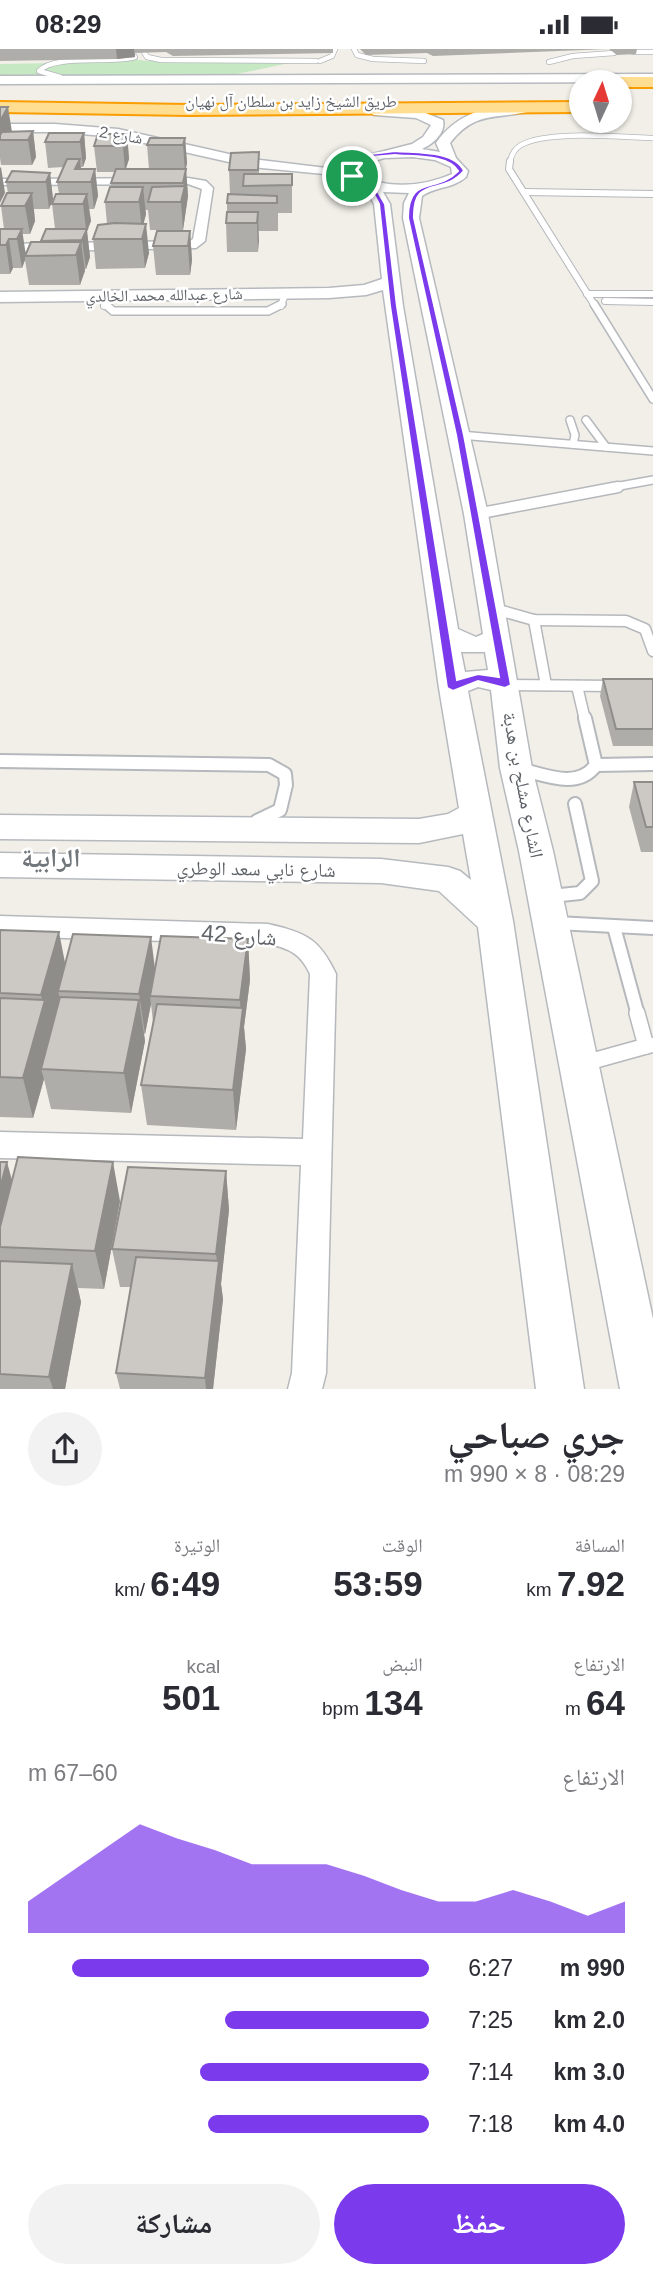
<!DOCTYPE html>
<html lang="ar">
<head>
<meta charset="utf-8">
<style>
  body { margin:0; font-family:Helvetica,"Noto Naskh Arabic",sans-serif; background:#f2f2f3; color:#2b2b33; direction:rtl; height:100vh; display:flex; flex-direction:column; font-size:26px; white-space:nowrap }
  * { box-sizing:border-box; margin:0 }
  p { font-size:23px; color:#7c7c81 }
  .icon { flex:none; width:38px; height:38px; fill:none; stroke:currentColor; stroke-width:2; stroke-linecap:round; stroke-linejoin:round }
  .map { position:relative; height:1340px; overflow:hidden; direction:ltr }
  .panel { display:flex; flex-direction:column; background:#fff; flex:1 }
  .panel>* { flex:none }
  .needle { width:46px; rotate:4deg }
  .controls { position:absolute; left:569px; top:21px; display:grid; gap:14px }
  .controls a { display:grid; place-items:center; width:63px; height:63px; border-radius:50%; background:#fff; box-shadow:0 2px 5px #0004; font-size:35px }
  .pin { position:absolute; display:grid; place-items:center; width:60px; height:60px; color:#fff; margin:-30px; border:4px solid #fff; border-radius:50%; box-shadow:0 2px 7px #0007 }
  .round { display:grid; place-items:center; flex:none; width:74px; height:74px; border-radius:37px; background:#f2f2f3 }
  .headline { display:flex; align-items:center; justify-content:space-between; height:119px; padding:0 28px }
  h1 { font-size:38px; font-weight:700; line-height:52px }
  .figures { display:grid; grid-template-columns:repeat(3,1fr); gap:10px; height:119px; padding:7px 28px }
  .figures div { display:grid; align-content:center }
  .figures b { font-size:35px; font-weight:700 }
  .figures small { font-size:19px; font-weight:400 }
  .figures p { font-size:19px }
  .chart { height:196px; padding:14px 28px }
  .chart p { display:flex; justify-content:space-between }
  .chart svg { width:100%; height:126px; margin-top:7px; fill:#7c3aed; opacity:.7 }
  .action { display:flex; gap:14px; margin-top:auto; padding:14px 28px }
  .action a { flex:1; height:80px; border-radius:42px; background:#7c3aed; color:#fff; font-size:28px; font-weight:700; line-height:80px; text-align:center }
  .action a+a { background:#f2f2f3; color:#2b2b33 }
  ul { padding:0 28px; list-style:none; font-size:23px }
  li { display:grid; grid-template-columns:112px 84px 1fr; align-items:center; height:52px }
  li i { height:18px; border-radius:9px; background:#7c3aed }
  .status { display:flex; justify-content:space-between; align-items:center; height:49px; padding:0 35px; background:#fff; direction:ltr }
  .status svg { height:19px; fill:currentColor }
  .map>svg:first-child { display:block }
</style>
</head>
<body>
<div class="status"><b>08:29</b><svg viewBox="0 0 49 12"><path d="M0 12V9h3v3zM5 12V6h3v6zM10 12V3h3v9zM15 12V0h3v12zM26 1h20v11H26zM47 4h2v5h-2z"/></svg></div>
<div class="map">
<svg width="653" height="1340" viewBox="0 0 653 1340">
  <rect width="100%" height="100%" fill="#f1efe8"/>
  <!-- green -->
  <polygon fill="#c6e9c4" points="132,10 148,12 294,13 237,25 213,26 0,28 0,15 114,13"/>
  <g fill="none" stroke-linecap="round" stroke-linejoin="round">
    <!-- lane-far5 casing -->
    <g stroke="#b5b8bc" stroke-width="6">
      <g id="lane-far5">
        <polyline points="354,0 357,6 373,10 424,12"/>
        <polyline points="144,3 147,8 161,11 316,12"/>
        <polyline points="633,3 653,3"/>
        <polyline points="320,12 332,7 335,0"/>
        <polyline points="549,13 573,7 614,4"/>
        <path d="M60 28 39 22C54 5 111 15 135 8"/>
        <path d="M510 114C511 106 514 100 521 96 547 81 621 88 653 89"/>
      </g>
    </g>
    <!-- lane-far4 casing -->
    <g stroke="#b5b8bc" stroke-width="8">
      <g id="lane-far4">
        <polyline points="510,112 509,120 595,257"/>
        <polyline points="524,143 653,145"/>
        <polyline points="587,245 653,245"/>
        <polyline points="605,252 653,253"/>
        <polyline points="104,257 108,247"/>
        <polyline points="281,257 285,245"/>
      </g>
    </g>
    <!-- lane-far3 casing -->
    <g stroke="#b5b8bc" stroke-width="10">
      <g id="lane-far3">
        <polyline points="105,255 113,262 268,262 282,255"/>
        <polyline points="594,255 653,350"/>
        <polyline points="570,371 575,386 573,395"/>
        <polyline points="586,371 606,398"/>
        <polyline points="460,386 653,402"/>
        <polyline points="609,439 653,431"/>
      </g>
    </g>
    <!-- lane-far2 casing -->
    <g stroke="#b5b8bc" stroke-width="13">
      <g id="lane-far2">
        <polyline points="476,465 618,438"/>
        <polyline points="495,560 534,571 626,572 645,580 653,602"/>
        <polyline points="534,571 546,636"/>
        <polyline points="505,636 614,637"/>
        <polyline points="577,637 585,671"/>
      </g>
    </g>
    <!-- lane-far1 casing -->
    <g stroke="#b5b8bc" stroke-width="16">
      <g id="lane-far1">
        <polyline points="0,712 269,716 285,725 286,736 280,761 257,772"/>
        <polyline points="596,716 653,715"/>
        <path d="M520 720C545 726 578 741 596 716L585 669"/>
        <polyline points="551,847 580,844 592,832 575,755"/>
        <polyline points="556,874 653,879"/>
        <polyline points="614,878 638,966"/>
      </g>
    </g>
    <!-- lane casing -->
    <g stroke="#b5b8bc" stroke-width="18">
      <g id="lane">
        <polyline points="637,964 646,997"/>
        <polyline points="585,1014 650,996"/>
      </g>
    </g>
    <!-- street casing -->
    <g stroke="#b5b8bc" stroke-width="3">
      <g id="street">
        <polygon points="188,129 206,132 213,139 205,192 196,199 0,203 0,195 190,192 193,190 202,140 188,135 0,136 0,130"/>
        <path d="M0 867 268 875C306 884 319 889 336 925L326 1324 322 1340H288L292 1324 301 1116 0 1109V1083L303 1090 310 925C301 905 289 899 268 895L0 887Z"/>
      </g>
    </g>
    <!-- secondary casing -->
    <g stroke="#b6babf" stroke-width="3">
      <g id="secondary">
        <polygon points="653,25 653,33 0,35 0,27"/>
        <path d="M522 56 529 60 527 63C493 70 474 63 450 94L456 109 468 122 466 128C454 139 435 138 422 147L419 169 488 465 532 719 553 802 653 1270V1340H620L519 802 500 719 491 641 478 638 468 642 513 872 584 1340H536L478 878 439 842 381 834 0 828V804L381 810 448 818 460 822 471 831 463 785 419 794 0 790V766L419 770 448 765 459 759 439 639 383 241 366 246 329 249 0 253V243L329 239 364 236 382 230 374 155 366 140 350 131 324 125 251 118 118 88 55 83H0V75H55L118 80 251 110 343 121 349 111 412 95 423 88 431 76 416 69 374 66 367 62 369 59 418 61 443 71C446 84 433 95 422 100L440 103 436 94C458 63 486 58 522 56ZM413 108 435 111 451 118 452 125C425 137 380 143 357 121L359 117 384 109ZM383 143 409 144 404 154 403 169 464 465 483 585 476 588 458 580 403 257 390 155ZM461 603H485L488 621 465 623Z"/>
      </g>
    </g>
    <!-- highway casing -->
    <g stroke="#f99d00" stroke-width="4">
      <g id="highway">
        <polygon points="620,28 653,28 653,38 620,38 620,33 612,33"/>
        <polygon points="0,53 189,56 581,53 581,63 189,66 0,63"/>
      </g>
    </g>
    <!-- lane-far5 -->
    <use href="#lane-far5" stroke="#fff" stroke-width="4.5"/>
    <!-- lane-far4 -->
    <use href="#lane-far4" stroke="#fff" stroke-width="6"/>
    <!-- lane-far3 -->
    <use href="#lane-far3" stroke="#fff" stroke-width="7"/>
    <!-- lane-far2 -->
    <use href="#lane-far2" stroke="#fff" stroke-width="10"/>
    <!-- lane-far1 -->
    <use href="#lane-far1" stroke="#fff" stroke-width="12"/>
    <!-- lane -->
    <use href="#lane" stroke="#fff" stroke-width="15"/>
    <!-- street -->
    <use href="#street" fill="#fff" fill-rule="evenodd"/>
    <!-- secondary -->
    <use href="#secondary" fill="#fff" fill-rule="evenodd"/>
    <!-- highway -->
    <use href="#highway" fill="#ffdd91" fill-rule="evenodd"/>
  </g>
  <!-- wall -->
  <g fill="#afada9">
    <polygon points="0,0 333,0 333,4 173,7 166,3 135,4 135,8 117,10 0,12"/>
    <polygon points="360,0 637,0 636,5 617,6 609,0 433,7 427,4 366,6"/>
    <polygon points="0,58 12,83 33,82 36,108 32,116 1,116 0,109"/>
    <polygon points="84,84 86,109 83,118 81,118 81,120 95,120 98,147 94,160 89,160 91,172 87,182 90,208 86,220 84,220 80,236 29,236 25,211 22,219 13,219 10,225 0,225 0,180 4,180 1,157 8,144 6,133 50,124 53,150 49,160 34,160 35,172 30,185 22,185 25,205 42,193 41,192 55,180 52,155 59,145 57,133 63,118 48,119 45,93"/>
    <polygon points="127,85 129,110 126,120 149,120 147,96 185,89 187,114 186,120 188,147 183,181 150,181 148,161 145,161 146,165 143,175 149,204 145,219 96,220 93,190 107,175 105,153 111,138 111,134 115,123 97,123 94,97"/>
    <polygon points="259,103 259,125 292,125 292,164 278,164 278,182 258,182 258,203 227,203 226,174 227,163 227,154 230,145 229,121"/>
    <polygon points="190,182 192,211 190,226 156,226 153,197"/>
    <polygon points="603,630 653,630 653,697 613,697 600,647"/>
    <polygon points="634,733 653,733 653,803 641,803 629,758"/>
    <polygon points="0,881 65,916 155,920 248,890 250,931 244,978 246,1000 236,1081 147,1076 141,1036 153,973 151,955 145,985 144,985 145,992 131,1064 51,1060 44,1030 33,1069 0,1068"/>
    <polygon points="0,1113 12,1132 120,1152 104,1240 78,1239 81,1253 65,1340 0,1340"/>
    <polygon points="226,1122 229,1161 221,1235 223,1250 213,1340 120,1340 116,1324 131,1238 120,1238 112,1200"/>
  </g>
  <!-- shaded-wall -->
  <g fill="#8f8d8a">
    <polygon points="116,0 134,0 135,8 117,10"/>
    <polygon points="8,58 12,83 0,91 0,72"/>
    <polygon points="33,82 36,108 32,116 28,91"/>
    <polygon points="84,84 86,109 83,118 80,93"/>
    <polygon points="127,85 129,110 125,122 123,97"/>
    <polygon points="185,89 187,114 185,122 183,96"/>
    <polygon points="80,110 82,133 75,120"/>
    <polygon points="1,118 5,144 0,154 0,119"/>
    <polygon points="95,120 98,147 94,160 91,133"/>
    <polygon points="186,120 188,147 183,181 181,153"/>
    <polygon points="50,124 53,150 49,160 46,133"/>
    <polygon points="143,138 146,165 142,181 139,153"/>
    <polygon points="32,144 35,172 30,185 25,157"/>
    <polygon points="87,145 91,172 87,182 90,208 86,220 82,191 86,180 83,155"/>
    <polygon points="258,163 259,192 258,203 257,174"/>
    <polygon points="146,175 149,204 145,219 142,190"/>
    <polygon points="22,180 26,207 25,207 25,211 22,219 17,190"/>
    <polygon points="190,182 192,211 190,226 188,197"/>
    <polygon points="9,190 13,219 10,225 6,196"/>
    <polygon points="81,193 85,222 80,236 76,206"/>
    <polygon points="59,883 67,924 58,942 60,950 41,1020 44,1030 33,1069 23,1029 43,955 41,946"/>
    <polygon points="151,888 156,928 150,947 151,955 145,985 139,945"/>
    <polygon points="248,890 250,931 244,978 246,1000 236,1081 233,1041 241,974 240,951"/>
    <polygon points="139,951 145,992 131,1064 124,1024"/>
    <polygon points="7,1113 18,1153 0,1198 0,1139"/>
    <polygon points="113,1113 120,1152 104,1240 95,1202"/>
    <polygon points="226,1122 229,1161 221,1235 223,1250 213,1340 206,1340 205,1329 218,1220 216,1205"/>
    <polygon points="72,1215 81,1253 65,1340 53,1340 49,1328"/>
  </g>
  <!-- building -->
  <g fill="#ccc9c5" stroke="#8f8d8a" stroke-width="2">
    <polygon points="0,58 8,58 0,72"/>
    <polygon points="33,82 28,91 0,91 0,86 2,83"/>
    <polygon points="49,84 84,84 80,93 45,93"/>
    <polygon points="98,85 127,85 123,97 94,97"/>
    <polygon points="150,89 185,89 183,96 147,96"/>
    <polygon points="259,103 258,121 229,121 231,104"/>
    <polygon points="67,110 80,110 75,120 95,120 91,133 57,133"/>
    <polygon points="116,120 186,120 183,134 111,134"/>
    <polygon points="12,122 50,124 46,133 6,133"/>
    <polygon points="244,125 292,125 292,136 243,137"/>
    <polygon points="185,137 181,153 148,153 152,138"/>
    <polygon points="110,138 143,138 139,153 105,153"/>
    <polygon points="7,144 32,144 25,157 1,157"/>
    <polygon points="56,145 87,145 83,155 52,155"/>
    <polygon points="228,145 277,147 277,154 227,154"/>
    <polygon points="227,163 258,163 257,174 226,174"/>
    <polygon points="115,174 146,175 142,190 93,190 98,176"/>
    <polygon points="0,180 22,180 17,190 9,190 6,196 0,196"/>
    <polygon points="46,180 87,180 82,191 41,192"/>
    <polygon points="157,182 190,182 188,197 153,197"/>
    <polygon points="31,193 81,193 76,206 25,207"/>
    <polygon points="603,630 653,630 653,680 616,680"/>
    <polygon points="634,733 653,733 653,778 646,778"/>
    <polygon points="0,881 59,883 41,946 0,944"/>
    <polygon points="73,885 151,888 139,945 58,942"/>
    <polygon points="161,887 248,890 240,951 150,947"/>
    <polygon points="60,948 139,951 124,1024 41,1020"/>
    <polygon points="0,949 45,951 23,1029 0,1028"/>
    <polygon points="157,955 243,959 233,1041 141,1036"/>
    <polygon points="18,1108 113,1113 95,1202 0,1198 0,1178"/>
    <polygon points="0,1113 7,1113 0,1139"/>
    <polygon points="128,1118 226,1122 216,1205 112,1200"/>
    <polygon points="136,1208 219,1212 205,1329 116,1324"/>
    <polygon points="0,1212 72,1215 49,1328 0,1325"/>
  </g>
  <!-- route -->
  <path fill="#7c3aed" stroke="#fff" stroke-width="2" fill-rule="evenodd" d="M395 102C414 104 455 101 464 122 442 148 413 125 414 169L464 386 511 636 505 639 478 632 453 642 447 639 390 257 379 155 370 138 350 128 346 122 352 112 371 105ZM395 106C413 108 448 105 458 122 436 145 408 125 408 169L456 386 499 628 478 625 457 631 397 257 385 155 374 136 352 122 356 115 372 108Z"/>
  <g text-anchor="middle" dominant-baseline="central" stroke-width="5" stroke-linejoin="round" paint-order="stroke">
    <!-- far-street labels -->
    <g font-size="16" fill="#5f6368" stroke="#fff">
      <text x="291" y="52">طريق الشيخ زايد بن سلطان آل نهيان</text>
      <text transform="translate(121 86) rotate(9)">شارع 2</text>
      <text transform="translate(164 246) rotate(-1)">شارع عبدالله محمد الخالدي</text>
    </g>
    <!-- street labels -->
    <g font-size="19" fill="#5f6368" stroke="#fff">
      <text transform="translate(523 736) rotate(79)">الشارع مشلح بن هدبة</text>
      <text transform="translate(256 820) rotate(1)">شارع نابي سعد الوطري</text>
    </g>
    <!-- near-street labels -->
    <g font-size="23" fill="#5f6368" stroke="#fff">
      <text transform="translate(239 886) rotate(4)">شارع 42</text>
    </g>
    <!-- district labels -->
    <g font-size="26" font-weight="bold" fill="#70767a" stroke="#fff">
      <text x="51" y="809">الرابية</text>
    </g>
  </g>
</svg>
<div class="controls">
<a><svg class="needle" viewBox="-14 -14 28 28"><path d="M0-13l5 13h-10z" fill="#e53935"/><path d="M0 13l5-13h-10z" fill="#7c7c81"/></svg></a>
</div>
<div class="pin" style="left:352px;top:127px;background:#1e9e55"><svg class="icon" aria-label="arrive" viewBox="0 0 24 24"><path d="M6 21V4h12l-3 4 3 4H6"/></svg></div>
</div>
<section class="panel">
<div class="headline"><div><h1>جري صباحي</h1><p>08:29 · 8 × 990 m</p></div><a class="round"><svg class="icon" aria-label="share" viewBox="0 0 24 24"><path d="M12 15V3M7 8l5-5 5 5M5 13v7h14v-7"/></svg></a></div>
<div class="figures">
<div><p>المسافة</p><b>7.92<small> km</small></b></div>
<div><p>الوقت</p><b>53:59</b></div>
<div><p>الوتيرة</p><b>6:49<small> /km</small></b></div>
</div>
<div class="figures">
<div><p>الارتفاع</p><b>64<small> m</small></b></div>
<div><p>النبض</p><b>134<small> bpm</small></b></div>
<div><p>kcal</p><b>501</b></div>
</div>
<div class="chart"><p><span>الارتفاع</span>60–67 m</p>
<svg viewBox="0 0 160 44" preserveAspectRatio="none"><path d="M0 44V33L10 24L20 15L30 6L40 11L50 15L60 20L70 20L80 20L90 24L100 29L110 33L120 33L130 29L140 33L150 38L160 33V44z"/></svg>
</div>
<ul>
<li><b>990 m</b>6:27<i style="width:89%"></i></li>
<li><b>2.0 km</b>7:25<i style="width:51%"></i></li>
<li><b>3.0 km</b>7:14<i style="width:57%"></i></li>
<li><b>4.0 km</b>7:18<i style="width:55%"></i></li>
</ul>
<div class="action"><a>حفظ</a><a>مشاركة</a></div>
</section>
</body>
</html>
